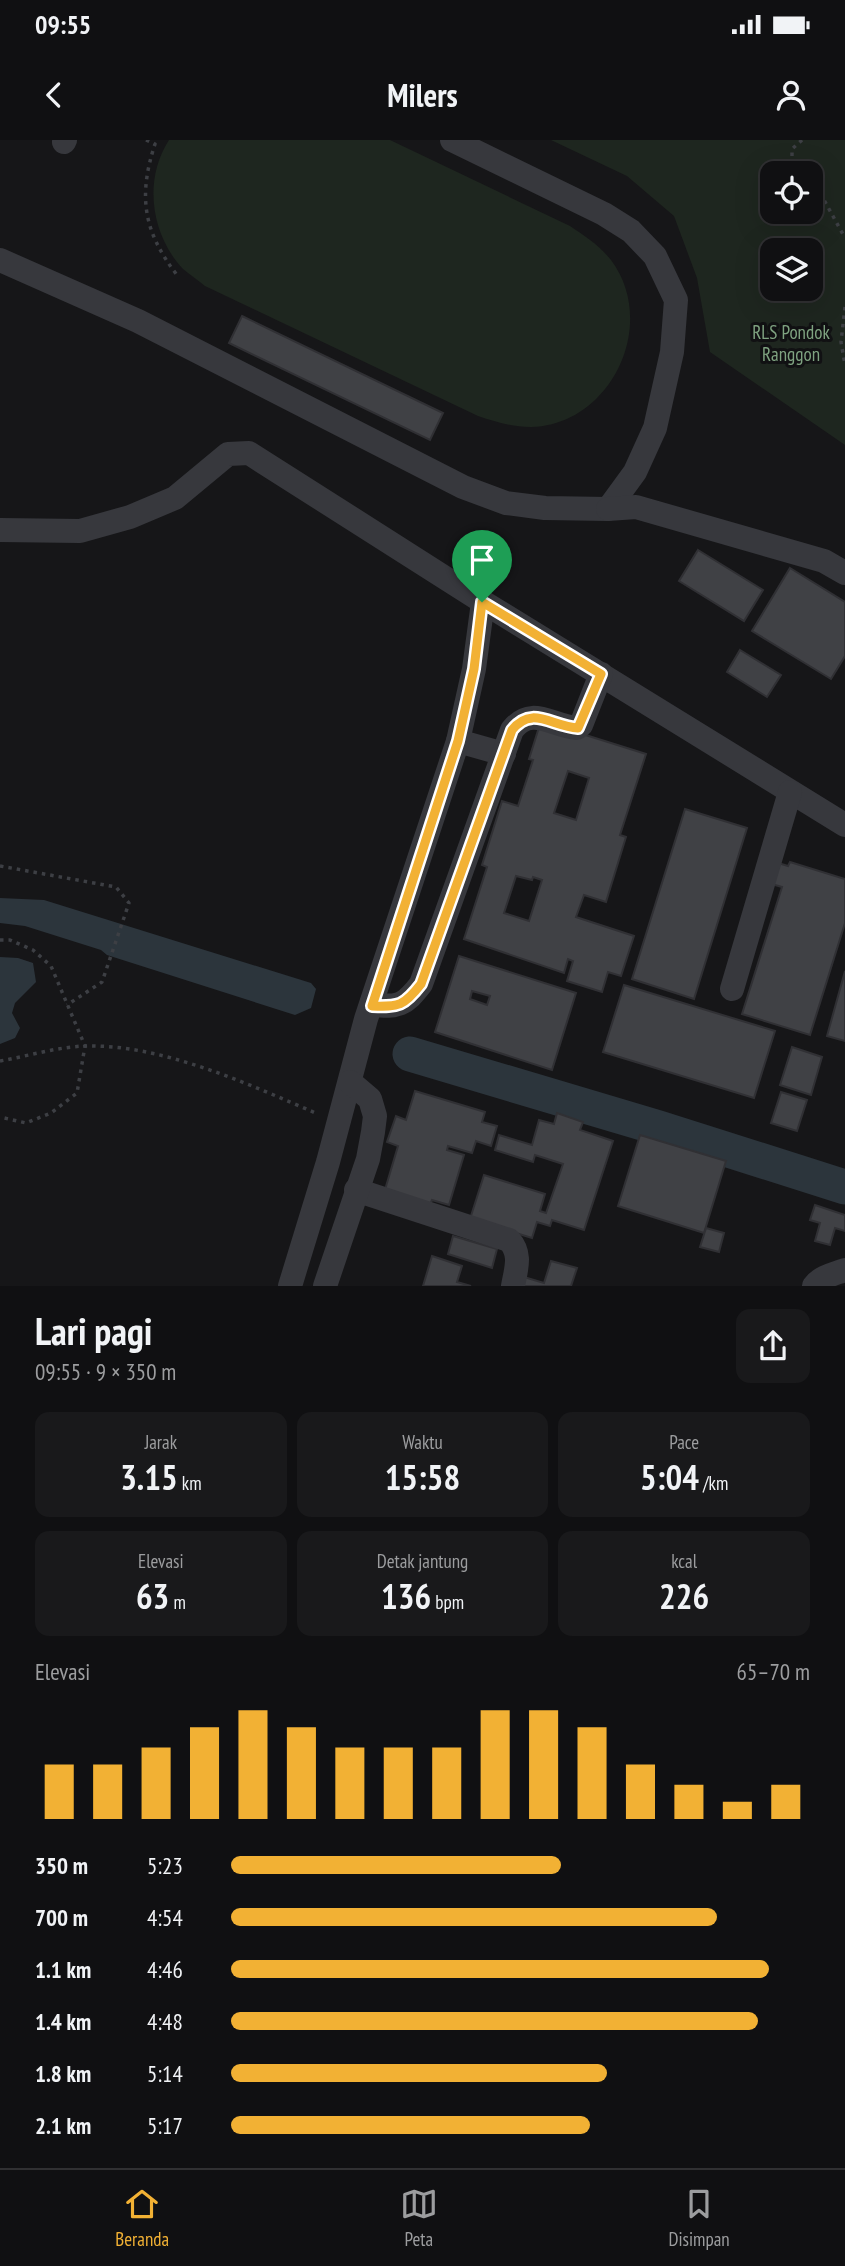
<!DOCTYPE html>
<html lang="id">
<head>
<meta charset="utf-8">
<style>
  body { margin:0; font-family:"PT Sans Narrow",sans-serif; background:#19191b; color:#f1f3f6; height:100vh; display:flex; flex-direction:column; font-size:26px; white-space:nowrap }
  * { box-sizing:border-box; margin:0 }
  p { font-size:23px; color:#9c9d9f }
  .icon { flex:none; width:38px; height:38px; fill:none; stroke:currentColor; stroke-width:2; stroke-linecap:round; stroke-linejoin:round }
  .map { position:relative; height:1146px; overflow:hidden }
  .sheet { display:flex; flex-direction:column; background:#101012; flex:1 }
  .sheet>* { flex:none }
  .controls { position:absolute; left:760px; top:21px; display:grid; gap:14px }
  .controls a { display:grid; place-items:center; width:63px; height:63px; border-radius:14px; background:#101012; box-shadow:0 7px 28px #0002,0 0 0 2px #303032; font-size:35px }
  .pin { position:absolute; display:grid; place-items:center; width:60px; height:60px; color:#fff; margin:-72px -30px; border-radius:50% 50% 50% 0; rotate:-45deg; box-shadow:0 0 7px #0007 }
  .pin .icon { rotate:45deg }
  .round { display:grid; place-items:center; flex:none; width:74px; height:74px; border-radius:14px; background:#19191b }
  .overview { display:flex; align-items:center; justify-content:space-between; height:119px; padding:0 35px }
  h1 { font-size:38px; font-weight:700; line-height:52px }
  .stats { display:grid; grid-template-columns:repeat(3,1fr); gap:10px; height:119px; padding:7px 35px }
  .stats div { display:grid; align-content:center; border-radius:14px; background:#19191b; text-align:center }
  .stats b { font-size:35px; font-weight:700 }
  .stats small { font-size:19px; font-weight:400 }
  .stats p { font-size:19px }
  .chart { height:196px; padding:14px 35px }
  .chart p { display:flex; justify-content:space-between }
  .chart svg { width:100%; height:126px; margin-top:7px; stroke:#f2b134; stroke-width:6 }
  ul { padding:0 35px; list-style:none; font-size:23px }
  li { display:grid; grid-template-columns:112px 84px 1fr; align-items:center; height:52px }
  li i { height:18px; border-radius:9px; background:#f2b134 }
  .status { display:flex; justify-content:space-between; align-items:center; height:49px; padding:0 35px; background:#101012; direction:ltr }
  .status svg { height:19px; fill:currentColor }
  header { display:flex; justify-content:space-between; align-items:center; height:91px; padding:0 35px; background:#101012; font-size:32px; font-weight:700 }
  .dock { display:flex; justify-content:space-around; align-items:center; height:98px; border-top:2px solid #303032; background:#101012; font-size:19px; color:#9c9d9f }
  .dock a { display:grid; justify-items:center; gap:4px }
  .dock .on { color:#f2b134 }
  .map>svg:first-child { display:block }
</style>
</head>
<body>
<div class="status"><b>09:55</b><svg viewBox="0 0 49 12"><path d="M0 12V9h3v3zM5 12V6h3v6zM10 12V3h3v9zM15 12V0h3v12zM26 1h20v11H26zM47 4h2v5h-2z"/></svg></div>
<header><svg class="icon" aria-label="back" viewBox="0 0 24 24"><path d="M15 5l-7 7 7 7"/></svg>Milers<svg class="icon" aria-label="person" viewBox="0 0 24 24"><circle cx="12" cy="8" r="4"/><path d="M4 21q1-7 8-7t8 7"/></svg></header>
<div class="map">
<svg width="845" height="1146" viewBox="0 0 845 1146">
  <rect width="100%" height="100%" fill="#161618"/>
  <!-- green -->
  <g fill="#1e261f" fill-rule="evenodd">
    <path d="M169 0H390L570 86C585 96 599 105 611 120 659 184 611 285 531 287 512 287 496 282 478 276L205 146C198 140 190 135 183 129 151 95 143 40 169 0Z"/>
    <path d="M551 0H845V305L710 212 697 138 674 76 627 36ZM772 33H810V72H772ZM772 110H810V149H772Z"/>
  </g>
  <!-- water -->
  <g fill="#2c353c">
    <polygon points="0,758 44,760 311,843 316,849 311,868 295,875 107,815 101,810 25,786 0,783"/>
    <polygon points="0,817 18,818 33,823 36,842 15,863 12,873 20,888 15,898 0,904"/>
  </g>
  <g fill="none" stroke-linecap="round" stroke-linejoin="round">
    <!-- river -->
    <polyline stroke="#2c353c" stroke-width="35" points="410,914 659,988 845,1047"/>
  </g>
  <!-- building -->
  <g fill="#404145" stroke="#303034" stroke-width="2" fill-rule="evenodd">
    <polygon points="242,176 443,273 430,300 229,203"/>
    <polygon points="698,410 763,450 744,481 679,441"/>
    <polygon points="790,428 845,462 845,516 831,539 752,491"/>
    <polygon points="740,510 781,535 767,557 727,532"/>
    <path d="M541 581 646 614 620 695 626 697 606 762 584 755 576 777 634 796 621 836 608 832 602 852 567 841 573 821 568 819 564 833 464 799 487 727 482 725 502 661 518 666 533 620 529 619ZM568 631 589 638 576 680 554 673ZM516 736 532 740 533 737 542 740 529 781 504 773Z"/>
    <polygon points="685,669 747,688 694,859 632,839"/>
    <polygon points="775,722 788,726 790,722 845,739 845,783 810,895 742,874 782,747 768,743"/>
    <path d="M459 816 576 853 552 930 435 892ZM472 851 490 856 487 865 470 859Z"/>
    <polygon points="845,831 845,901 827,896"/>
    <polygon points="624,845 775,891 754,958 603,912"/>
    <polygon points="792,907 822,917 811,955 780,945"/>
    <polygon points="415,951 485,972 482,982 497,986 491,1006 476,1001 472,1013 448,1006 447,1010 464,1015 449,1065 432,1060 429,1067 384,1053 398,1006 387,1002 396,976 406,980"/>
    <polygon points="781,952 807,960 797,991 771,983"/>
    <polygon points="557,973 583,982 580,990 613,1001 584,1090 552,1080 550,1086 537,1082 532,1098 470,1079 484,1035 545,1054 540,1071 546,1073 563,1024 535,1015 533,1022 495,1010 499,995 532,1005 539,980 554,984"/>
    <polygon points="640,995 726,1021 704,1093 618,1066"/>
    <polygon points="815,1065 845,1075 845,1091 835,1088 830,1105 815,1101 820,1083 810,1080"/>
    <polygon points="706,1088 724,1093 719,1112 700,1107"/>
    <polygon points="453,1096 497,1109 492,1128 448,1114"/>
    <polygon points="432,1116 462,1126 457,1142 471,1146 423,1146"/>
    <polygon points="551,1121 577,1128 571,1146 521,1146 524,1137 544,1143"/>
  </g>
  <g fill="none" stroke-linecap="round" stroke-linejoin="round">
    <!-- path -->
    <g stroke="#3d3f44" stroke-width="3.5" stroke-dasharray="3.5 5" stroke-linecap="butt">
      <path d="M146 0 155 4C138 56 143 91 177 135"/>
      <polyline points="802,0 792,9 792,18 804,33"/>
      <polyline points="810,40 818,49 845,98"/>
      <polyline points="845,167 841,202 845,225"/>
      <polyline points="0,726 116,747 129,763 102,842 67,865"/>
      <polyline points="0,800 10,800 33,810 51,826 85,906 77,953 51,973 26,983 0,977"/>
      <path d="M0 921C28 916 57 907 85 906 162 904 248 944 318 974"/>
    </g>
    <!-- minor -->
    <g stroke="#37383d" stroke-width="24">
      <polyline points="64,2 65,0"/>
      <polyline points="0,120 138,181 463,347 506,363 545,368 608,369 635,332 655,288 672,212 676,160 655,116 631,91 604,74 452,0"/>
      <polyline points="608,369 636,367 824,421 845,433"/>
      <polyline points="0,390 80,391 130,377 175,358 228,314 249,313 483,462 845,685"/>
      <polyline points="458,601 504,614"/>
      <polyline points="732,849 790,652"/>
      <path d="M372 865C399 867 404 866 421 844L512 590C532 565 551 586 577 588L581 585 601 534"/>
      <path d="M356 1050 509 1100C522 1114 516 1129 513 1146"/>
      <polyline points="290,1146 328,1022 366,879 458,601 474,529 483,462"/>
      <polyline points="325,1146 368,1019 373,992 375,976 370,959 350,942"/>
      <path d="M814 1146C820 1137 834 1134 845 1130"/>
    </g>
  </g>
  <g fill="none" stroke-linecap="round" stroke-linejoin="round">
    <!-- route casing -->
    <g stroke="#fff" stroke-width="14">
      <path id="route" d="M482 462 601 534 578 588C551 586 532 565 512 590L421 844C404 866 399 867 372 866L458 601 474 529Z"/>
    </g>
    <!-- route -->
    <use href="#route" stroke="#f2b134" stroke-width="9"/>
  </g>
  <g text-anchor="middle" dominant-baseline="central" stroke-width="6" stroke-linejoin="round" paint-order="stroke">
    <!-- park labels -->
    <g font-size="19" fill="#7fa381" stroke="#111113">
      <text x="791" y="192">RLS Pondok<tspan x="791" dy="22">Ranggon</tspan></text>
    </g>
  </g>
</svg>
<div class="controls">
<a><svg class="icon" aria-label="locate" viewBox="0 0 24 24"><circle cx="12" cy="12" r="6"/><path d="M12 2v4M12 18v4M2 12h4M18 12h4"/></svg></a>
<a><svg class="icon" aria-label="layers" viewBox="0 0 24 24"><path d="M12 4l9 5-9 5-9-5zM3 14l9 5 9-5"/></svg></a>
</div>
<div class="pin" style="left:482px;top:462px;background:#1e9e55"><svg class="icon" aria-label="arrive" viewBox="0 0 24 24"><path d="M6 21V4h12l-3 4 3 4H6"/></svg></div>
</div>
<section class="sheet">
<div class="overview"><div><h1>Lari pagi</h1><p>09:55 · 9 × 350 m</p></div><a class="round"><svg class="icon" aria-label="share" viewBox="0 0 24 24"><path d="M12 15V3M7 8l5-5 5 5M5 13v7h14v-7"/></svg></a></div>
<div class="stats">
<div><p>Jarak</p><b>3.15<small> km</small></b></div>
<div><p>Waktu</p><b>15:58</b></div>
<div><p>Pace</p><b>5:04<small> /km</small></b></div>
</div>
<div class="stats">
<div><p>Elevasi</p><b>63<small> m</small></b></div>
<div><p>Detak jantung</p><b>136<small> bpm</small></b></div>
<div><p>kcal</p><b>226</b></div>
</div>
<div class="chart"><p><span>Elevasi</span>65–70 m</p>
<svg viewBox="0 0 160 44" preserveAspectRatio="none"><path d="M5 44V25M15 44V25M25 44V19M35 44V12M45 44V6M55 44V12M65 44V19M75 44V19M85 44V19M95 44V6M105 44V6M115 44V12M125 44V25M135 44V32M145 44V38M155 44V32"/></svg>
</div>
<ul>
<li><b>350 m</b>5:23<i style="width:57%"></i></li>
<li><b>700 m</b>4:54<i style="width:84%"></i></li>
<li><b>1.1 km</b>4:46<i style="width:93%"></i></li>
<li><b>1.4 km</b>4:48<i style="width:91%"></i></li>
<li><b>1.8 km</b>5:14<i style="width:65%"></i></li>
<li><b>2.1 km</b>5:17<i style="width:62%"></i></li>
</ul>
</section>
<nav class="dock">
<a class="on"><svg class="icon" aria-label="home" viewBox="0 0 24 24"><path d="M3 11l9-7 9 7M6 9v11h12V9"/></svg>Beranda</a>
<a><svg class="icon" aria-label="map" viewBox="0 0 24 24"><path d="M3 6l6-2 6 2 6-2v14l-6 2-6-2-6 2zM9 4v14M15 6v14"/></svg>Peta</a>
<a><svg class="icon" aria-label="saved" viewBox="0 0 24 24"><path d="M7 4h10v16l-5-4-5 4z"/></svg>Disimpan</a>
</nav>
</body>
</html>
